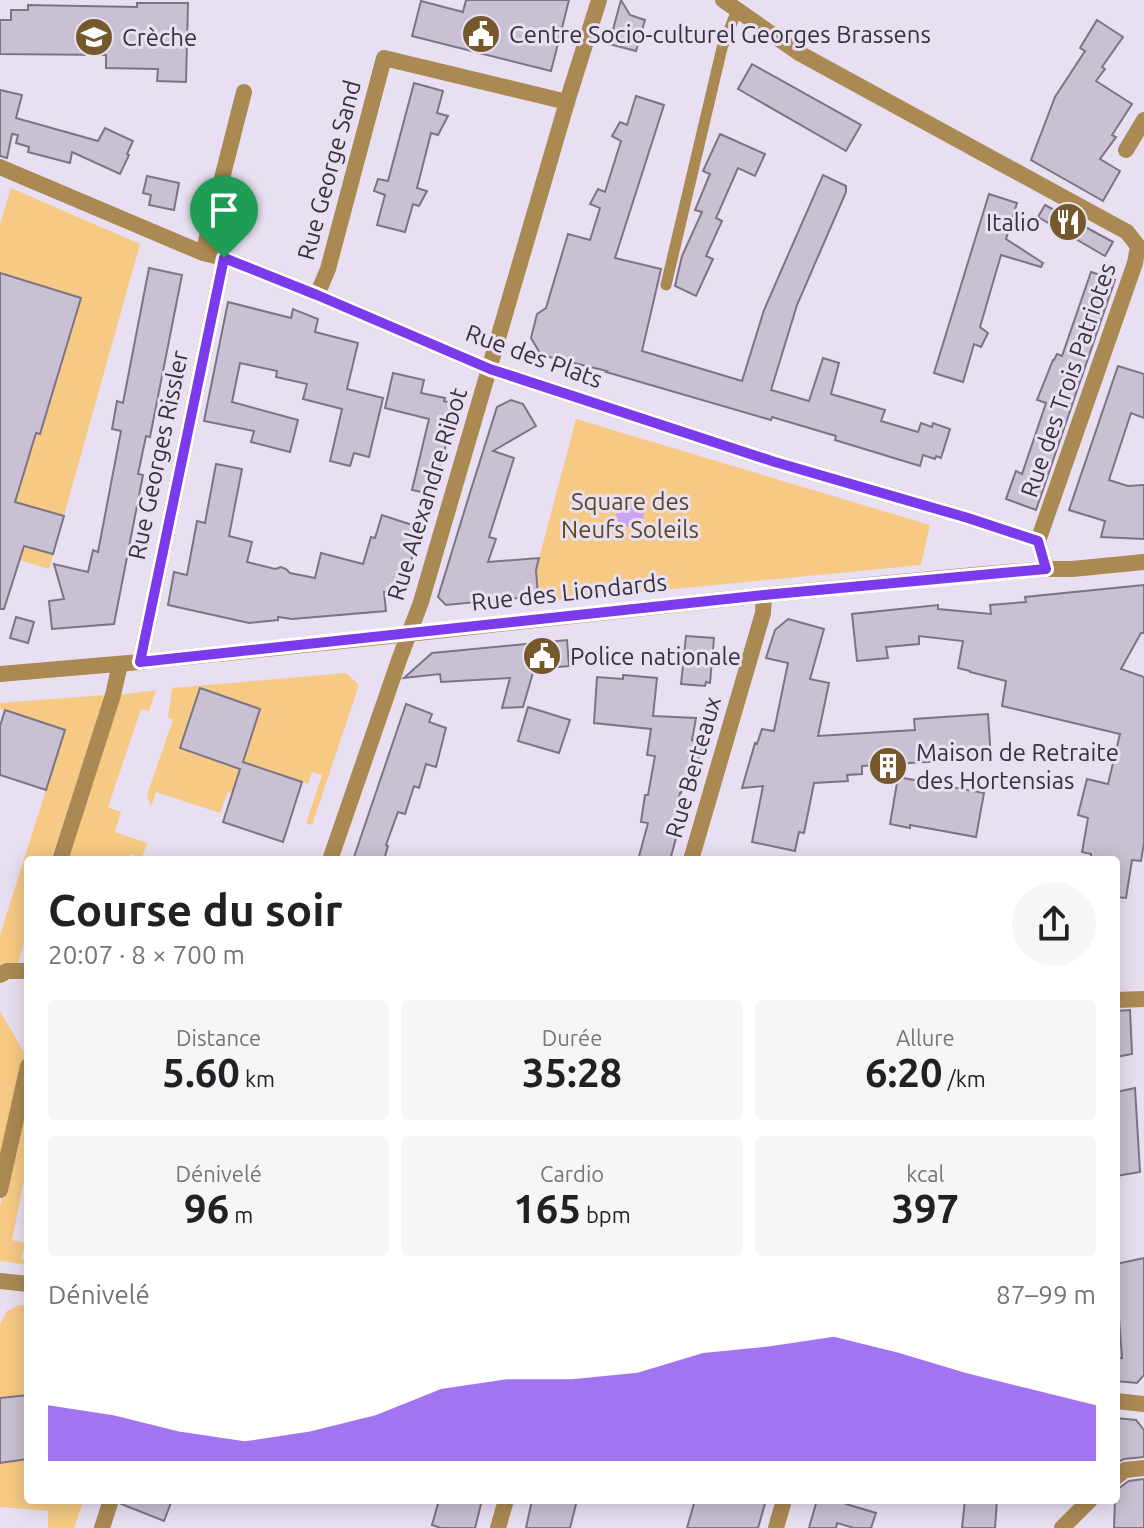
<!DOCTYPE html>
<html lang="fr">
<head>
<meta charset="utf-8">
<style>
  body { margin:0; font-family:Ubuntu,sans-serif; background:#f6f6f6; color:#202124; height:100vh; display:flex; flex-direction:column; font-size:30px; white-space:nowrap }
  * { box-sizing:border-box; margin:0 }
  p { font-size:26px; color:#757577 }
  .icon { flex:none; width:44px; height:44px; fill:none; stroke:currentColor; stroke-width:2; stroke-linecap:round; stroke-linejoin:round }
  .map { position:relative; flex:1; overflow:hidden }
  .sheet { position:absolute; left:24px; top:856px; width:1096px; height:648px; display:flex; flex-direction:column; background:#fff; border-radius:8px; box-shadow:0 4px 20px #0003 }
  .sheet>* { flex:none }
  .pin { position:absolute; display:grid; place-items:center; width:68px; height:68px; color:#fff; margin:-82px -34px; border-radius:50% 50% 50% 0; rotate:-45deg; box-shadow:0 0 8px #0007 }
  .pin .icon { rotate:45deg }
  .round { display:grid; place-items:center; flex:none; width:84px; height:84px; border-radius:42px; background:#f6f6f6 }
  .head { display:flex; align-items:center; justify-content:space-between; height:136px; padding:0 24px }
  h1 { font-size:44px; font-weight:600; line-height:60px }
  .figures { display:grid; grid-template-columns:repeat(3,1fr); gap:12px; height:136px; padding:8px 24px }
  .figures div { display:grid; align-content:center; border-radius:8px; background:#f6f6f6; text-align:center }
  .figures b { font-size:40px; font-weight:600 }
  .figures small { font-size:22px; font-weight:400 }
  .figures p { font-size:22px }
  .chart { height:224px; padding:16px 24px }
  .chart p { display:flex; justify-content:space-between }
  .chart svg { width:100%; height:144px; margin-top:8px; fill:#7c3aed; opacity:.7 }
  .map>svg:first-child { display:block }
</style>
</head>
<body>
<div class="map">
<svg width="1144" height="1528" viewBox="0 0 1144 1528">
  <rect width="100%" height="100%" fill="#e9dff2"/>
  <!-- green -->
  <g fill="#f6ca85">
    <polygon points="11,188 140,244 49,569 0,554 0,224"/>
    <polygon points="576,419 930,525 921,565 540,602 536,570"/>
    <polygon points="346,673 359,685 312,825 306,823 322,775 312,772 308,784 243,762 260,709 201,689 180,748 240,769 232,793 228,792 220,813 156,792 151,807 147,795 173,720 168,717 172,688"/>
    <polygon points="156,690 149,711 141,709 108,807 121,812 115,832 147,843 142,858 130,854 128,860 66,860 119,695"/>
    <polygon points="105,695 51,860 28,860 28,930 17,966 0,966 0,935 65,730 0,709 0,703"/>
    <polygon points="0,1011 25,1054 0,1161"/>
    <polygon points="28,1084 28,1181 24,1180 12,1240 25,1243 21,1259 28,1261 28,1265 0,1261 0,1206"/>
    <polygon points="19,1305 28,1306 28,1395 0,1398 0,1324 7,1311"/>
    <polygon points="28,1459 28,1500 84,1500 74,1528 48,1528 48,1511 0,1507 0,1463"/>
  </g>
  <!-- water -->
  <circle fill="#cda1f3" cx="630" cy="513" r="14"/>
  <!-- building -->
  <g fill="#c9c0d3" stroke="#7c7385" stroke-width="2">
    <polygon points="466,0 569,0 551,71 412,36 421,1 463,12"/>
    <polygon points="621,0 630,15 645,20 636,51 609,44"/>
    <polygon points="137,3 188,3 186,82 157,81 158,69 106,68 106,55 0,54 0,20 11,20 11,10 28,10 28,5 137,7"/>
    <polygon points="1097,20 1123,37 1102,67 1105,69 1096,81 1132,104 1112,135 1116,137 1100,159 1120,171 1103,201 1031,160 1055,97 1085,51 1080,48"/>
    <polygon points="752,64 861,125 846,151 738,89"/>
    <polygon points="414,83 443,91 437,113 448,116 438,135 431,133 417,188 427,191 419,206 413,204 405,232 377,225 385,195 374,191 378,179 388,181"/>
    <polygon points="0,90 22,95 16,118 98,141 105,128 133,141 127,154 129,155 120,174 72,152 70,163 28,152 29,147 16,143 18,135 12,134 7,158 0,156"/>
    <polygon points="636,96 664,105 615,258 661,269 642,351 742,381 764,310 823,175 846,186 846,192 797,305 771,390 809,401 823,358 839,363 831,394 885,410 881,421 918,432 921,423 932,427 933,423 950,429 941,458 936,456 935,459 923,455 920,466 835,440 836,436 772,417 771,420 606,372 607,371 541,355 531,338 537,314 546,308 568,234 590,240 600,208 590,204 598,189 605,192 621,141 612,136 620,122 627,125"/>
    <polygon points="720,134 765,154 755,176 738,168 716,218 722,221 706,256 713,259 696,296 675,286 682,256 702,212 695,210 710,174 703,171"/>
    <polygon points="147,176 179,183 174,210 149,205 151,195 143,193"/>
    <polygon points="989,194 1017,203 1006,239 1043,263 1041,267 1001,255 980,327 988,333 981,347 974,344 963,382 934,373"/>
    <polygon points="1045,205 1113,242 1105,256 1038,217"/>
    <polygon points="149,268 182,275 150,437 146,436 138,474 143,475 114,624 52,629 49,601 64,599 54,564 88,572 93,550 98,552 121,431 112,429 117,401 123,403"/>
    <polygon points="1091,272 1115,280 1036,510 1006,499 1016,471 1022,474 1046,403 1037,400 1053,360 1054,360 1057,354 1062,356"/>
    <polygon points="0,273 81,298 40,434 36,433 15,502 64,516 53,554 24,546 4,609 0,609"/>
    <polygon points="228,302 291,318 293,309 318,319 315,332 358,343 347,389 383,398 369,457 354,453 350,466 330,461 342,409 303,399 307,384 276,377 277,371 240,363 232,402 298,420 290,452 251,442 254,431 204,421"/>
    <polygon points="1118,366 1144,374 1144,418 1131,413 1109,480 1128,486 1144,485 1144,539 1101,537 1105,521 1069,510"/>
    <polygon points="393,373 424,380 421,393 445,398 444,401 453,404 451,412 456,413 431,494 412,490 429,419 385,408"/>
    <polygon points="511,400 523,404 536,426 493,451 514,458 489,537 496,539 488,562 539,558 536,570 538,596 446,605 438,597 469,496 497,407"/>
    <polygon points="216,464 242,469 229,536 252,542 247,562 275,569 281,567 286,569 290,573 315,578 321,553 363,564 371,537 375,538 382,515 421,528 400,597 384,592 386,611 292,619 278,617 278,620 249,623 168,605 174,572 187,575 197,521 205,523"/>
    <polygon points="1144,585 1144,633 1141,633 1121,669 1144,677 1144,843 1141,861 1132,860 1126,898 1116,897 1116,860 1091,860 1091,854 1082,852 1088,818 1078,815 1087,779 1108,784 1120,734 1002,706 1006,681 970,672 970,671 958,668 963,641 919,636 919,644 886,647 888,658 857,661 852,614 938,605 938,609 991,614 990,605 1026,602 1025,597"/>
    <polygon points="16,617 34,622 28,643 10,638"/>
    <polygon points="788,619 824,629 810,679 829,683 818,736 915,730 914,719 988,714 991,758 862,766 862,774 847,775 848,781 814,783 804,833 799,832 795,851 752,842 763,786 742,788 755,743 757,744 762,729 774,731 788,663 766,658 775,630"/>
    <polygon points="686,636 714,638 710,683 706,682 705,686 681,684"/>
    <polygon points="567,640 569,666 534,669 523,707 502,708 510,678 441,682 440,674 404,678 432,653"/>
    <polygon points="623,675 657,678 653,716 696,718 692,740 704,741 697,764 690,762 685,789 682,788 681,793 680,793 673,830 678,831 670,860 638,860 648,823 641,822 645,795 648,795 655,756 647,755 651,729 594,723 597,677 623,679"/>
    <polygon points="200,688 260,709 243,762 302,782 283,842 223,822 240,769 180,748"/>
    <polygon points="406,704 432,714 429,722 446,728 436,767 426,764 419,788 414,786 405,814 398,812 386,845 388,846 384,860 353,860"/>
    <polygon points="528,707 570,720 559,753 518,741"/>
    <polygon points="5,710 65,730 46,790 0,775 0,726"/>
    <polygon points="898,777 984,793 976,837 910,825 910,828 890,824"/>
    <polygon points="1130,1010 1132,1054 1116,1057 1116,1011"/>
    <polygon points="1135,1088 1140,1172 1116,1176 1116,1092"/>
    <polygon points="1144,1258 1144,1375 1137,1383 1116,1381 1116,1357 1122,1358 1118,1304 1116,1305 1116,1264"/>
    <polygon points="28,1395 28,1459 0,1463 0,1398"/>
    <polygon points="1116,1418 1136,1420 1144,1430 1144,1457 1124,1459 1116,1463"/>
    <polygon points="1144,1479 1144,1528 1114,1528 1115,1500 1118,1500 1119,1488 1129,1481"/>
    <polygon points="122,1500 172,1500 164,1521 121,1504"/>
    <polygon points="439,1500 482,1500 475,1528 441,1528 432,1525"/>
    <polygon points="532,1500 577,1500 570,1528 526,1528"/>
    <polygon points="695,1500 766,1500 758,1528 687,1528"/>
    <polygon points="817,1500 847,1500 846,1504 876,1513 871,1528 854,1528 837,1523 836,1528 809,1528"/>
    <polygon points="965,1500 997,1500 995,1528 962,1528"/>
  </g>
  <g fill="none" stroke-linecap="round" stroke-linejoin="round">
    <!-- service -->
    <polyline stroke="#ab8953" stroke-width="11" points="666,285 722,48 737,10"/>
    <!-- pedestrian -->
    <g stroke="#ab8953" stroke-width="16">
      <polyline points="60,860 113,695 120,664"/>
      <polyline points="0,975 7,971 28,971"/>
      <polyline points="0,1190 28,1066"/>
    </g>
    <!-- minor -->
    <g stroke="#ab8953" stroke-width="16">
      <polyline points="723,0 799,53 1127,232 1138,246 1135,263 1038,541"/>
      <polyline points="1126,150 1144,120"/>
      <polyline points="0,167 203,253 224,258 317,295 490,369 775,462 968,518 1038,541 1046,569"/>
      <polyline points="203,253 244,92"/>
      <polyline points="317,295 328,269 384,58 567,102"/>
      <polyline points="140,662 224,258"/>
      <polyline points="330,860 399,660 421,602 567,102 599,0"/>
      <polyline points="691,860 763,613 764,595"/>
      <polyline points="1116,1000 1144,999"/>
      <polyline points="0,1281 28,1284"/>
      <polyline points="1116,1401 1144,1404"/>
      <polyline points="1116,1477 1125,1470 1144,1468"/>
      <polyline points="102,1528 111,1500"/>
      <polyline points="498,1528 506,1500"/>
      <polyline points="776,1528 784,1500"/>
      <polyline points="1062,1528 1090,1500"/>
    </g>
    <!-- tertiary -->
    <polyline stroke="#ab8953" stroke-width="16" points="0,674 140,662 408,634 764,595 985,574 1046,569 1072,569 1144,562"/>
  </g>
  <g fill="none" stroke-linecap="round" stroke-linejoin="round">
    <!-- route casing -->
    <g stroke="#fff" stroke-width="16">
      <polygon id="route" points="224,258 317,295 490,369 775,462 968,518 1038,541 1046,569 764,595 140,662"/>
    </g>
    <!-- route -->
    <use href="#route" stroke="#7c3aed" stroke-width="10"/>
  </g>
  <!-- icons -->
  <defs>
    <g id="civic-disc" transform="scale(2)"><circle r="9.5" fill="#75592c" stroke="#e9dff2"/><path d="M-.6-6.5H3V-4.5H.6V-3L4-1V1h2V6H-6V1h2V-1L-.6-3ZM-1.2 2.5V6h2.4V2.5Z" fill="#fff"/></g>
    <g id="school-disc" transform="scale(2)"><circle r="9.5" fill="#75592c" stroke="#e9dff2"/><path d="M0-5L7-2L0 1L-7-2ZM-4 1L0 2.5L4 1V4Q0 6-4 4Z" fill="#fff"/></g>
    <g id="restaurant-disc" transform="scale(2)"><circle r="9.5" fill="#75592c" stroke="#e9dff2"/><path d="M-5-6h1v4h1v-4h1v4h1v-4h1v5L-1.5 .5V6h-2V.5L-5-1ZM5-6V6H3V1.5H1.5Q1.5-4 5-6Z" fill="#fff"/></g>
    <g id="building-disc" transform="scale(2)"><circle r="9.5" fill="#75592c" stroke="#e9dff2"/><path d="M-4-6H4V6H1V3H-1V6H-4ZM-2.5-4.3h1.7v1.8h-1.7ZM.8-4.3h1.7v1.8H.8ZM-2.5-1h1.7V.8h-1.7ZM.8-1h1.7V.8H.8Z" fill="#fff"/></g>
  </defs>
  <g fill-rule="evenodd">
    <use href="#civic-disc" x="481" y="34"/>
    <use href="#school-disc" x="94" y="37"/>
    <use href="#restaurant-disc" x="1068" y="222"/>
    <use href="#civic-disc" x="542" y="656"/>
    <use href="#building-disc" x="888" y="766"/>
  </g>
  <g text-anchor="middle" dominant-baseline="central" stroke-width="6" stroke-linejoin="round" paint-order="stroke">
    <!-- poi labels -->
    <g font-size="24" fill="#36323a" stroke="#e9dff2" text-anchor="start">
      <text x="509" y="34">Centre Socio-culturel Georges Brassens</text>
      <text x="122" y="37">Crèche</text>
      <text x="1040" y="222" text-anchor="end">Italio</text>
      <text x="570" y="656">Police nationale</text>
      <text x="916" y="752">Maison de Retraite<tspan x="916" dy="28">des Hortensias</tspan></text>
    </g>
    <!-- street labels -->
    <g font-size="24" fill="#36323a" stroke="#e9dff2">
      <text transform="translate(329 170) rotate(-75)">Rue George Sand</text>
      <text transform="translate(534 356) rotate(20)">Rue des Plats</text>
      <text transform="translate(1068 380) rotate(-71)">Rue des Trois Patriotes</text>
      <text transform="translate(158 455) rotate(-78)">Rue Georges Rissler</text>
      <text transform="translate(427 494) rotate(-73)">Rue Alexandre Ribot</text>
      <text transform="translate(569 592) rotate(-6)">Rue des Liondards</text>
      <text transform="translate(693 767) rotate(-74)">Rue Berteaux</text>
    </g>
    <!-- park labels -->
    <g font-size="24" fill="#5d4621" stroke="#e9dff2">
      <text x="630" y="501">Square des<tspan x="630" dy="28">Neufs Soleils</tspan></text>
    </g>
  </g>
</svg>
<div class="pin" style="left:224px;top:258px;background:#1e9e55"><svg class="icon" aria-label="arrive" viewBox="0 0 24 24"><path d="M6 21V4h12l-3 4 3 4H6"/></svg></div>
<section class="sheet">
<div class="head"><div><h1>Course du soir</h1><p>20:07 · 8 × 700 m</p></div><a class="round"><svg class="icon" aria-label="share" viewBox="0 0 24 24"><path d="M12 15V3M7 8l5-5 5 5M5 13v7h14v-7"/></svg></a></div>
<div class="figures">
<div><p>Distance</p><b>5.60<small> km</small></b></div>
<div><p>Durée</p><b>35:28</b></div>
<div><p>Allure</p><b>6:20<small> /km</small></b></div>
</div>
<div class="figures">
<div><p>Dénivelé</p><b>96<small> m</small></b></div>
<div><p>Cardio</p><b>165<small> bpm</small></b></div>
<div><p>kcal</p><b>397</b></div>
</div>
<div class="chart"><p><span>Dénivelé</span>87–99 m</p>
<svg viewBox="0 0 160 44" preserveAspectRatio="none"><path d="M0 44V27L10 30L20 35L30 38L40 35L50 30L60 22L70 19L80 19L90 17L100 11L110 9L120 6L130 11L140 17L150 22L160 27V44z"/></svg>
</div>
</section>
</div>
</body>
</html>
